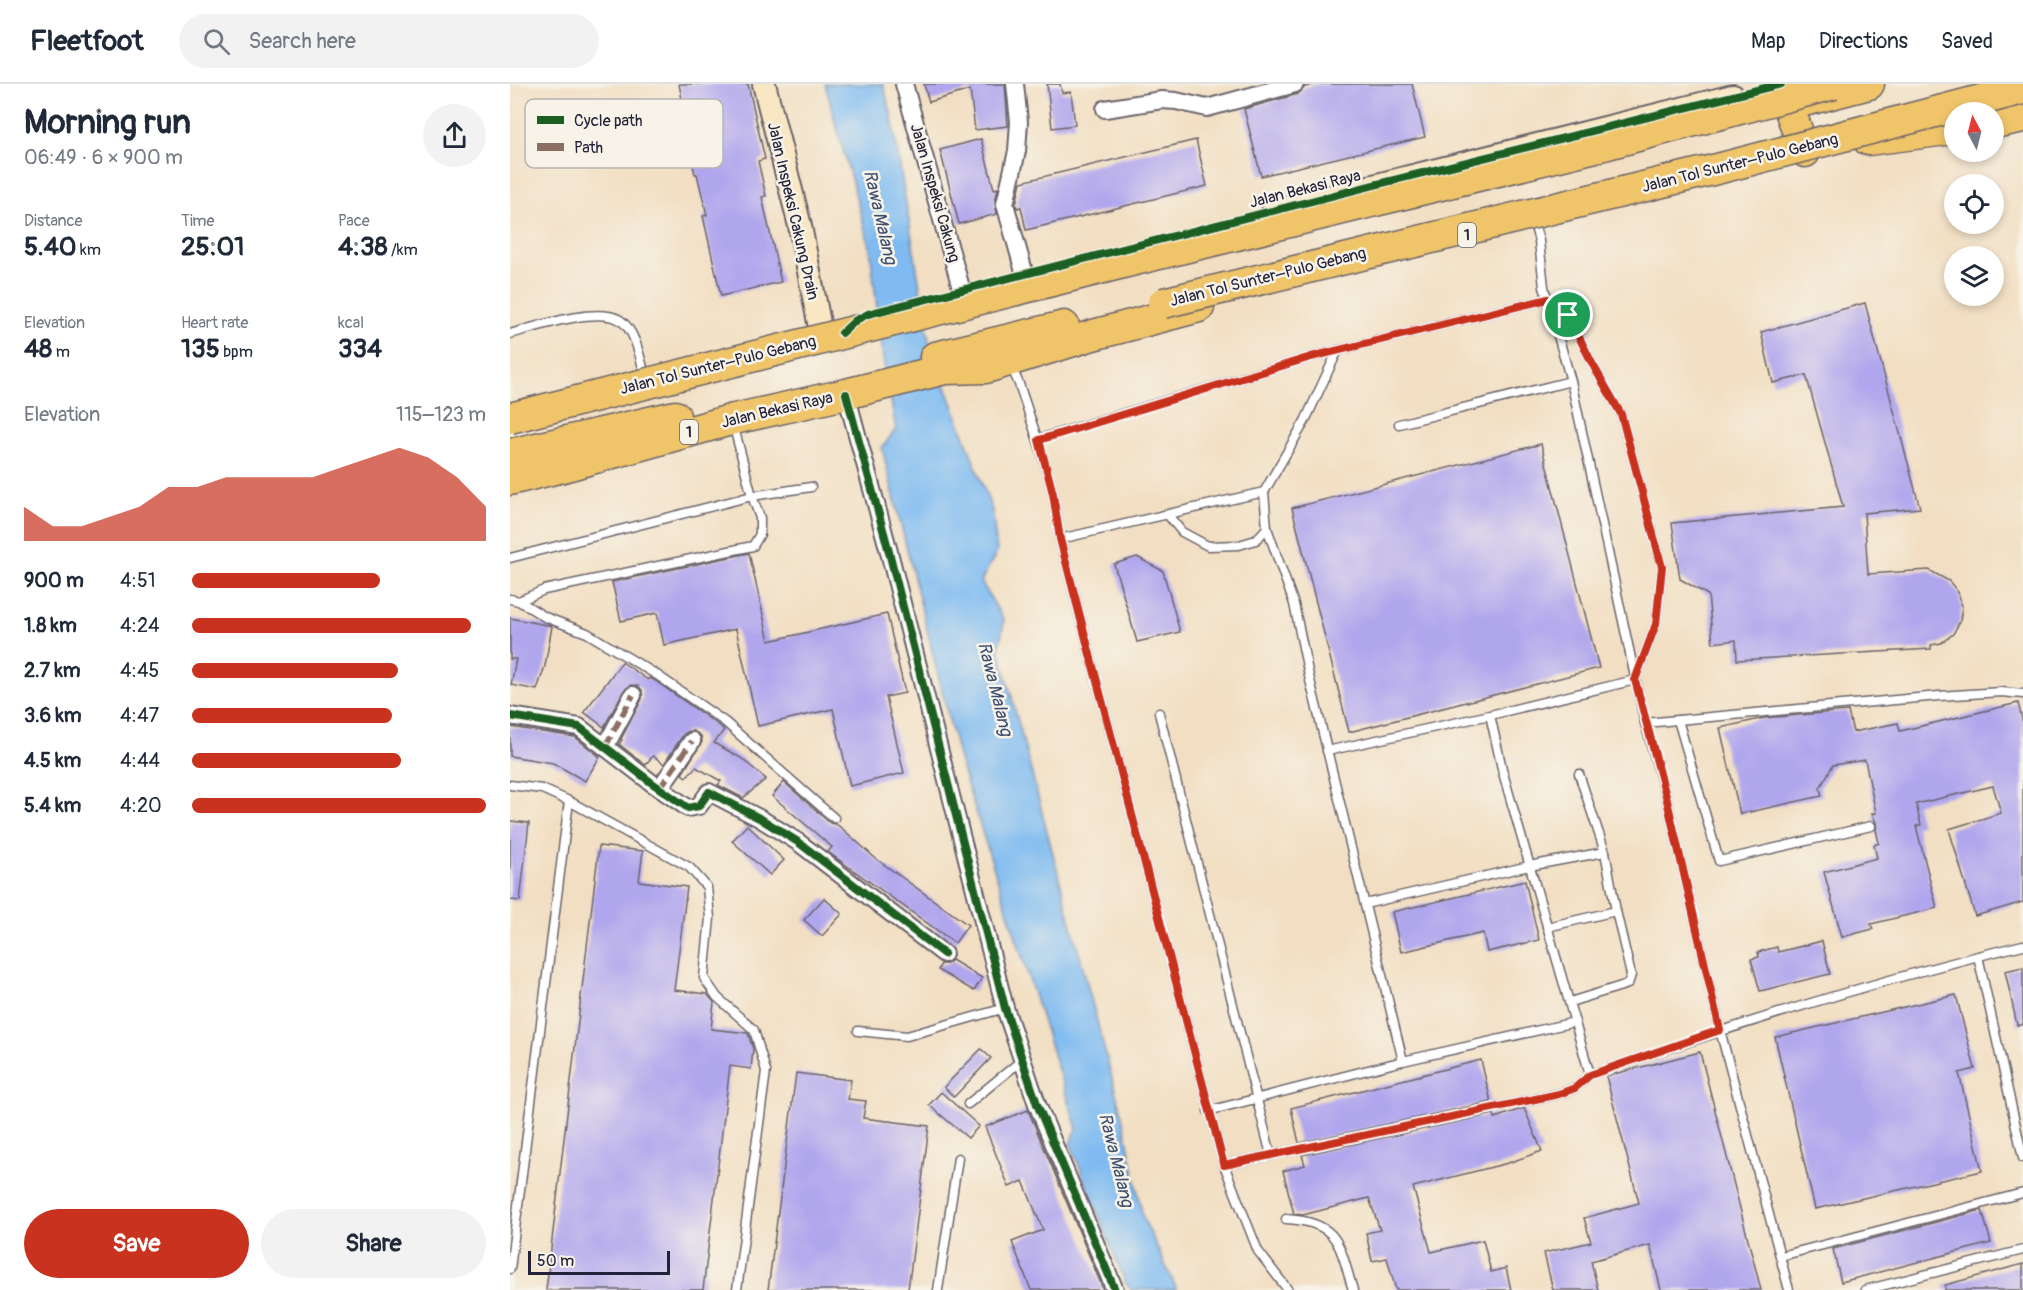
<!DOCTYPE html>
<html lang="en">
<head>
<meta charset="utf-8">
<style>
  body { margin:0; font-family:Pangolin,sans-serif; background:#f2f2f3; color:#1f2937; height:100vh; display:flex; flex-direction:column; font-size:22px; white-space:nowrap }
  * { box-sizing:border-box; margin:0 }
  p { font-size:20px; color:#747a83 }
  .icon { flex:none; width:33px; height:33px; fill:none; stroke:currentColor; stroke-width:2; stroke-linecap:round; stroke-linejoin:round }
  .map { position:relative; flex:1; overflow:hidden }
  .drawer { display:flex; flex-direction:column; background:#fff; width:510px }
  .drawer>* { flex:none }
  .needle { width:39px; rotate:353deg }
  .tools { position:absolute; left:1434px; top:18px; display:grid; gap:12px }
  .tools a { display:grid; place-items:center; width:60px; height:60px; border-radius:50%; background:#fff; box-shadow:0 3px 9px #0003; font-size:30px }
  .scale { position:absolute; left:18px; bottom:15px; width:142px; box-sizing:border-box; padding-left:6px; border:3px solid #22223b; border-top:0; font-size:16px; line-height:21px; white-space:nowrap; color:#22223b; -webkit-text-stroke:4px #f7f3e8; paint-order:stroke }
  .pin { position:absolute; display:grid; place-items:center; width:51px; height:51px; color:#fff; margin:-26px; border:3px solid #fff; border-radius:50%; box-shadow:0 2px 6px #0007 }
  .round { display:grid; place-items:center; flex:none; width:63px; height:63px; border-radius:32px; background:#f2f2f3 }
  .summary { display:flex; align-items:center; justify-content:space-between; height:102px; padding:0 24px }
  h1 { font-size:33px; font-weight:800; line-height:45px }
  .metrics { display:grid; grid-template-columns:repeat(3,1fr); gap:9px; height:102px; padding:6px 24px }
  .metrics div { display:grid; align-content:center }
  .metrics b { font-size:26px; font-weight:800 }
  .metrics small { font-size:16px; font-weight:400 }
  .metrics p { font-size:16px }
  .chart { height:168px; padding:12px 24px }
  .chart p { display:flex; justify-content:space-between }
  .chart svg { width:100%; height:108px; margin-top:6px; fill:#c8321e; opacity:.7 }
  .primary-button { display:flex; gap:12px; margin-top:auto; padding:12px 24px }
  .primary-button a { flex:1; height:69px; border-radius:36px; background:#c8321e; color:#fff; font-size:24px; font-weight:800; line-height:69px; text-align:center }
  .primary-button a+a { background:#f2f2f3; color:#1f2937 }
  ul { padding:0 24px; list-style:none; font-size:20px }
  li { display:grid; grid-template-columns:96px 72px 1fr; align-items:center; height:45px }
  li i { height:15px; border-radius:8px; background:#c8321e }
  header { display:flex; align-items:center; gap:36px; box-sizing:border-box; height:84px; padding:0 30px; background:#fff; border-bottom:2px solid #e0e1e3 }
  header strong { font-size:28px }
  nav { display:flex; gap:33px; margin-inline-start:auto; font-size:21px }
  .search { width:420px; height:54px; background:#f2f2f3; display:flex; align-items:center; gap:15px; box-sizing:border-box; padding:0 21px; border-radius:33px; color:#747a83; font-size:22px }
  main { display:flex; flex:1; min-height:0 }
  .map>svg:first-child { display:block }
</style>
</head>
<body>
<header>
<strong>Fleetfoot</strong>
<div class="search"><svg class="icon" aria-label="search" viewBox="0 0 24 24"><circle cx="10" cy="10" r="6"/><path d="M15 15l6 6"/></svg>Search here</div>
<nav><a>Map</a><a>Directions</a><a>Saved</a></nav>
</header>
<main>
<section class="drawer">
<div class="summary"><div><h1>Morning run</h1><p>06:49 · 6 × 900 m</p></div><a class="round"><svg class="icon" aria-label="share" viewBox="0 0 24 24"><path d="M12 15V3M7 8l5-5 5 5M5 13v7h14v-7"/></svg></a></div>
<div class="metrics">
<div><p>Distance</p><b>5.40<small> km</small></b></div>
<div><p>Time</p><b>25:01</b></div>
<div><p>Pace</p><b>4:38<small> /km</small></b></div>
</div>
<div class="metrics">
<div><p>Elevation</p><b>48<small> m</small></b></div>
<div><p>Heart rate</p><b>135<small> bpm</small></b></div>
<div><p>kcal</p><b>334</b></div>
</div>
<div class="chart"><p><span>Elevation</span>115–123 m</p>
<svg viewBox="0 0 160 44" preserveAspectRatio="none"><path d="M0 44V30L10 38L20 38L30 34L40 30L50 22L60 22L70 18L80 18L90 18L100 18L110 14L120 10L130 6L140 10L150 18L160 30V44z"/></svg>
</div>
<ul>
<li><b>900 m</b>4:51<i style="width:64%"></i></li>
<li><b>1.8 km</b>4:24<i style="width:95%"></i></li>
<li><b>2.7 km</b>4:45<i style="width:70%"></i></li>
<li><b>3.6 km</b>4:47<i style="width:68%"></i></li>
<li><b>4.5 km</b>4:44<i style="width:71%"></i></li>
<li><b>5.4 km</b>4:20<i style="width:100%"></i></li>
</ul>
<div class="primary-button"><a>Save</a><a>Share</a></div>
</section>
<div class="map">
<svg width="1513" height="1206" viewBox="0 0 1513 1206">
  <rect width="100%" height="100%" fill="#f7f3e8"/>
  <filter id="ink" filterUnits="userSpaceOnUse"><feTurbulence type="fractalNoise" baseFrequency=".0167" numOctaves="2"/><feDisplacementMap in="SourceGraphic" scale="12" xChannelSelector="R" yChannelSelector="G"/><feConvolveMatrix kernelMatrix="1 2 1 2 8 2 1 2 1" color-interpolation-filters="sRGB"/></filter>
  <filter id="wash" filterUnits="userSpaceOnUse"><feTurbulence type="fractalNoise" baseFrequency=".008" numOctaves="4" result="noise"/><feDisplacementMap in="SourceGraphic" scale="24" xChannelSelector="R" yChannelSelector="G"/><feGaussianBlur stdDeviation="1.35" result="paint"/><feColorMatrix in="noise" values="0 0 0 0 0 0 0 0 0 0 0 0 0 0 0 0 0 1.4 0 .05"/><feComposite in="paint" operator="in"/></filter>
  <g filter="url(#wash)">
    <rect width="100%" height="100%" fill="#f2dfc3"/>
    <!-- water -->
    <polygon fill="#7fbbf1" stroke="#506e96" stroke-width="1.5" points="315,0 373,0 381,29 419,257 482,426 487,468 471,497 494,537 489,565 614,1040 633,1133 667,1206 621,1206 615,1198 560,1059 567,1045 448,672 372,364 386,345 373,275 360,164"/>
    <g id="blocks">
      <!-- building -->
      <g fill="#b0a6ed">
        <polygon points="169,0 238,0 255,75 248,77 256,112 252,113 271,198 211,212 193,132 197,131 187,90 185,90 174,44 176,44 172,25 174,25"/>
        <polygon points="414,0 495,0 498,42 465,46 460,6 419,18"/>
        <polygon points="537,0 550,0 552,9 561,8 565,41 542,44"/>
        <polygon points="807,0 902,0 915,53 751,92 734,25 788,10 795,3"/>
        <polygon points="471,55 484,105 488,104 485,118 487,130 449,140 430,66"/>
        <polygon points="686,56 697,102 516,146 511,123 507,124 506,120 511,98"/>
        <polygon points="1355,219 1410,424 1354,429 1358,490 1419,486 1439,497 1448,508 1452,522 1450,537 1443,550 1431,559 1421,561 1421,565 1227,576 1226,556 1203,559 1198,511 1170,495 1162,439 1333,423 1296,291 1263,299 1251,248"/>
        <polygon points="1031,360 1089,584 839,648 782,424"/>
        <polygon points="239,469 259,557 377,530 395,609 376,613 394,689 340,702 323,625 248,642 226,545 154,561 147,529 111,537 102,498"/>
        <polygon points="627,473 653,487 670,548 627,558 604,480"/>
        <polygon points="0,534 42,542 35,582 27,606 1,601 6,575 0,575"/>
        <polygon points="112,578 138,596 139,594 144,596 211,643 214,646 204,659 231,674 256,695 233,714 208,701 211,697 186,683 176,693 172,690 192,658 191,652 183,647 178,647 173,651 154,680 143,672 135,681 109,660 112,656 111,655 132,615 132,606 128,602 122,601 114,606 94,643 74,628"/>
        <polygon points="1508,619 1513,639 1513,818 1465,832 1439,745 1491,729 1483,702 1406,720 1411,741 1406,742 1427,824 1361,840 1363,845 1332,853 1314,788 1367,774 1364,761 1369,759 1366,746 1367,741 1362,729 1366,729 1355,676 1323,681 1310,704 1312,712 1230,730 1210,644 1254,634 1338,627 1343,648 1388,639 1390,647"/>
        <polygon points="0,643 65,653 90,673 75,697 43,679 0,672"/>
        <polygon points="274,698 320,739 326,740 335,747 365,774 458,841 445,859 318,768 322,763 262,712"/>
        <polygon points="0,737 19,739 10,817 0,816"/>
        <polygon points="237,741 274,776 260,791 222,757"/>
        <polygon points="89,762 133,767 129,797 177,803 164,906 197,910 204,918 201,945 238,949 243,965 241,985 220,982 193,1206 36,1206"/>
        <polygon points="1015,797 1029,856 977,868 973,849 891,868 882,828"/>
        <polygon points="314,814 332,830 312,852 294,836"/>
        <polygon points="1312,857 1320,890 1250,907 1241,875 1249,873 1248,868 1267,863 1268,868"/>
        <polygon points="442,876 472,894 464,907 428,886 431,880 437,880"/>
        <polygon points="1513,883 1513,941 1507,941 1495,887"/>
        <polygon points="1446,911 1465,985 1449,989 1472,1087 1305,1125 1265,953"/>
        <polygon points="471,965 481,974 444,1013 434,1003"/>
        <polygon points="1190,968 1251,1206 1151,1206 1140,1161 1081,1177 1088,1206 1043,1206 1034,1169 1081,1158 1074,1134 1129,1119 1096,992"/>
        <polygon points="971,976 981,1018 789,1059 781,1024"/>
        <polygon points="286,989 341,996 338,1015 356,1017 353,1034 419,1042 398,1206 258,1206"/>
        <polygon points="431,1008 469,1042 458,1054 419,1021"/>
        <polygon points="1014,1024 1032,1067 998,1079 903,1103 921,1168 973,1156 981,1188 996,1184 1001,1206 886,1206 877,1174 862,1177 856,1149 870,1146 859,1114 793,1131 784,1130 773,1087 795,1081 792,1071 984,1030 985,1034"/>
        <polygon points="518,1026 591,1200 593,1206 521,1206 502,1158 533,1146 513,1097 499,1103 475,1043"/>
        <polygon points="1472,1126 1481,1159 1331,1198 1323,1165"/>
        <polygon points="1513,1180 1513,1206 1435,1206 1435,1201"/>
      </g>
    </g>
  </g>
  <g filter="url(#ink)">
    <use href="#blocks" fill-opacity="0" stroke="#6b646b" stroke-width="1.5"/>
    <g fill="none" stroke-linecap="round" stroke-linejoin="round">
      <!-- lane casing -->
      <g stroke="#6b646b" stroke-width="11">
        <g id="lane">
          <polyline points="1023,136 1029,157 1034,203 1061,297 1135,639 1156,712 1210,946 1279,1206"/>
          <path d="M0 250C25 243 87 222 110 236 126 246 131 278 136 295"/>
          <polyline points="500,280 509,300 532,369 543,410 550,455 578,563 714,1081 748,1167 778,1206"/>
          <polyline points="889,340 1061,297"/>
          <polyline points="529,355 801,273 1038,215 1058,231 1083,281 1111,330 1152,483 1146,540 1125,596 980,631 993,689 1080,991"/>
          <polyline points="754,408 795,337 828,266"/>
          <polyline points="657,430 672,448 698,462 729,461 746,456 757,444"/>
          <polyline points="550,455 754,408 757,444 784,520 799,592 893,977"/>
          <polyline points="0,474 242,412 301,403"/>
          <polyline points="0,515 9,517 35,533 77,549 147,591 215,638 324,734"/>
          <polyline points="9,517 34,506 243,462 250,450 250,434 242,412 226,351 225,339"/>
          <polyline points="649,629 761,1071"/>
          <polyline points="1168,636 1209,777 1361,742"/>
          <polyline points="1135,639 1429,612 1491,608 1513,610"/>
          <polyline points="817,667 980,631"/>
          <polyline points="0,701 32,705 59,717 179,783 197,803 200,834 194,894 207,913 244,946 256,987 227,1206"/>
          <polyline points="855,820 1019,782 1095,768"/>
          <polyline points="1037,843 1106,827"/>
          <polyline points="1468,872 1513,1074"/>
          <polyline points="1060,918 1118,900 1121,891 1106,827 1095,768 1069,690"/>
          <polyline points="348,947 397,952 495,924"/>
          <polyline points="458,1020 512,976"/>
          <polyline points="698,1027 893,977 1065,938"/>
          <path d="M714 1081 1049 1010 1065 1004 1080 991C1222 942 1367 896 1513 861"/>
          <path d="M776 1135C830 1138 829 1161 843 1206"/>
          <polyline points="1271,1172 1513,1109"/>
          <polyline points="0,1185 59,717"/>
          <polyline points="428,1206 448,1074"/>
          <polyline points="1355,1206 1513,1166"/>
        </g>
      </g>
      <!-- street casing -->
      <g stroke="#6b646b" stroke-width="20">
        <g id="street">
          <polyline points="394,0 455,218"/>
          <polyline points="505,0 509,38 507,67 495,120 515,191"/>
          <polyline points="595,25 652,16 666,17 697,24 785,0"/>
          <polyline points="336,310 378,464 495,924 527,1020 605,1206"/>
          <polyline points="0,632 69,643 142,699 178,724 189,722 199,708 251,735 288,758 434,870"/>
          <polyline points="95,663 123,611"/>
          <polyline points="150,704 182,657"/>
        </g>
      </g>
      <!-- secondary casing -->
      <g stroke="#6b646b" stroke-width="26">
        <g id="secondary">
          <polyline points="254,0 290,142 312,254"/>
          <polyline points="763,127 1223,12"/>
        </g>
      </g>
      <!-- highway casing -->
      <g stroke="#6b646b" stroke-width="33">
        <g id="highway">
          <polyline points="1298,16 1359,0"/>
          <polyline points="1278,21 1295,68"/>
          <polyline points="1484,39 1513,33"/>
          <polyline points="1358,56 1444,45"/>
          <polyline points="425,273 554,242"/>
          <polyline points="0,370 165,332"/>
          <polyline points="0,396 49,384 224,335 336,310 435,285 476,284 583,251 689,223"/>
        </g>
      </g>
      <!-- lane -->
      <use href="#lane" stroke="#fff" stroke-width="8"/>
      <!-- street -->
      <use href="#street" stroke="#fff" stroke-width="16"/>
      <!-- secondary -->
      <use href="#secondary" stroke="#f9e7c3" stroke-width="22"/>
      <!-- highway -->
      <use href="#highway" stroke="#f0c469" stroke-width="30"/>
      <!-- highway-bridge casing -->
      <g stroke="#6b646b" stroke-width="33" stroke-linecap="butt">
        <g id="highway-bridge">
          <polyline points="653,219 1207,85 1513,5"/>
          <polyline points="0,334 633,174 1094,61 1324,0"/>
        </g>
      </g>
      <!-- highway-bridge -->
      <use href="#highway-bridge" stroke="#f0c469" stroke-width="30"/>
      <!-- quiet -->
      <g stroke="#8d6e63" stroke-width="6" stroke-dasharray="12 6" stroke-linecap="butt">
        <polyline points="95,663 123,611"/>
        <polyline points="150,704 182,657"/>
      </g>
      <!-- cycleway casing -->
      <g stroke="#f7f3e8" stroke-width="11">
        <g id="cycleway">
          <polyline points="332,249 346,236 358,230 864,101 1271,0"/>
          <polyline points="336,310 378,464 495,924 527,1020 605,1206"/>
          <polyline points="0,632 69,643 142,699 178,724 189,722 199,708 251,735 288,758 434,870"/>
        </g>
      </g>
      <!-- cycleway -->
      <use href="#cycleway" stroke="#1b5e20" stroke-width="8"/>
    </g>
  </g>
  <g fill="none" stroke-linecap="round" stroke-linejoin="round" filter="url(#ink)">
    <!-- route casing -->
    <g stroke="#fff" stroke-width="12">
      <polygon id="route" points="1038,215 1058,231 1083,281 1111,330 1152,483 1146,540 1125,596 1156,712 1210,946 1080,991 1065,1004 1049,1010 714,1081 578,563 550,455 543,410 529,356 801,273"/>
    </g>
    <!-- route -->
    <use href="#route" stroke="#c8321e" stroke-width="8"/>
  </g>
  <g text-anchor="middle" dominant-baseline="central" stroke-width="5" stroke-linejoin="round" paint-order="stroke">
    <!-- shield labels -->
    <g fill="#f7f3e8" stroke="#62616f" stroke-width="1.5">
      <rect x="948" y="139" width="18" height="24" rx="4.5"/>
      <rect x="170" y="336" width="18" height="24" rx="4.5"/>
    </g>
    <g font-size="15" font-weight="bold" fill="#22223b">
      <text x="957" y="151">1</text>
      <text x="179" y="348">1</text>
    </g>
    <!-- street labels -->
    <g font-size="16" fill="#22223b" stroke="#f7f3e8">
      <text transform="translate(1230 79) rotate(-14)">Jalan Tol Sunter–Pulo Gebang</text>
      <text transform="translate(795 105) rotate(-14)">Jalan Bekasi Raya</text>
      <text transform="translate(425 109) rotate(74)">Jalan Inspeksi Cakung</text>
      <text transform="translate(283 127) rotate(77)">Jalan Inspeksi Cakung Drain</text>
      <text transform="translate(758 193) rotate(-14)">Jalan Tol Sunter–Pulo Gebang</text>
      <text transform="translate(208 281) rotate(-14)">Jalan Tol Sunter–Pulo Gebang</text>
      <text transform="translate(267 326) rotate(-13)">Jalan Bekasi Raya</text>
    </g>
    <!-- water labels -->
    <g font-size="18" font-style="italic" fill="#3e5072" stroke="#f7f3e8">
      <text transform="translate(370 133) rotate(77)">Rawa Malang</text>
      <text transform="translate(485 605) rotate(76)">Rawa Malang</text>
      <text transform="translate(606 1076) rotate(76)">Rawa Malang</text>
    </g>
  </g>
  <!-- legend -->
  <rect x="15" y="15" width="198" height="69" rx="9" fill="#f7f3e8" stroke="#b7b4b4" stroke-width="1.5"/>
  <rect x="27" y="32" width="27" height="8" fill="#1b5e20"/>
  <rect x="27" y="59" width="27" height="8" fill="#8d6e63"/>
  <g font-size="16" fill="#22223b">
    <text x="64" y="42">Cycle path</text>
    <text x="64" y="69">Path</text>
  </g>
</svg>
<div class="tools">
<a><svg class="needle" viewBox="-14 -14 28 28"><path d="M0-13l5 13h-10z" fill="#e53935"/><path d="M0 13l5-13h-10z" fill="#747a83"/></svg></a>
<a><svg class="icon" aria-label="locate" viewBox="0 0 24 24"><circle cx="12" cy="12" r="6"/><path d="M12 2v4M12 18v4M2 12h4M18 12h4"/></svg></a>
<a><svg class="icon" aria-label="layers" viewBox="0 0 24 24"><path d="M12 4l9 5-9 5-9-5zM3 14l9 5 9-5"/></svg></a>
</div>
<div class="scale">50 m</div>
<div class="pin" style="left:1058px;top:231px;background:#1e9e55"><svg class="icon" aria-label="arrive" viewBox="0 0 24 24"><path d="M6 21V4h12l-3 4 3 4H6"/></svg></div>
</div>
</main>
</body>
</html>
